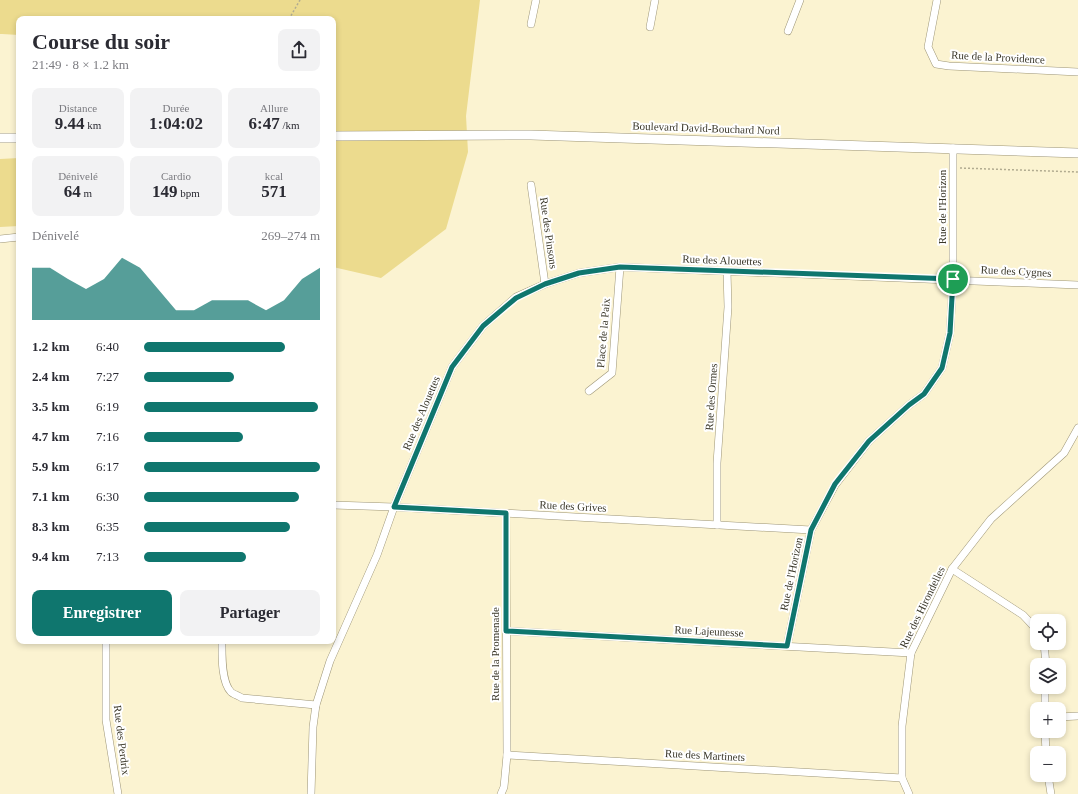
<!DOCTYPE html>
<html lang="fr">
<head>
<meta charset="utf-8">
<style>
  body { margin:0; font-family:Georgia,serif; background:#f2f2f3; color:#2b2b33; height:100vh; display:flex; flex-direction:column; font-size:15px; white-space:nowrap }
  * { box-sizing:border-box; margin:0 }
  p { font-size:13px; color:#7c7c81 }
  .icon { flex:none; width:22px; height:22px; fill:none; stroke:currentColor; stroke-width:2; stroke-linecap:round; stroke-linejoin:round }
  .map { position:relative; flex:1; overflow:hidden }
  .details { position:absolute; left:16px; top:16px; width:320px; height:628px; display:flex; flex-direction:column; background:#fff; border-radius:8px; box-shadow:0 2px 6px #0003 }
  .details>* { flex:none }
  .controls { position:absolute; left:1030px; top:614px; display:grid; gap:8px }
  .controls a { display:grid; place-items:center; width:36px; height:36px; border-radius:8px; background:#fff; box-shadow:0 2px 6px #0003; font-size:20px }
  .pin { position:absolute; display:grid; place-items:center; width:34px; height:34px; color:#fff; margin:-17px; border:2px solid #fff; border-radius:50%; box-shadow:0 1px 4px #0007 }
  .round { display:grid; place-items:center; flex:none; width:42px; height:42px; border-radius:8px; background:#f2f2f3 }
  .summary { display:flex; align-items:center; justify-content:space-between; height:68px; padding:0 16px }
  h1 { font-size:22px; font-weight:700; line-height:30px }
  .stats { display:grid; grid-template-columns:repeat(3,1fr); gap:6px; height:68px; padding:4px 16px }
  .stats div { display:grid; align-content:center; border-radius:8px; background:#f2f2f3; text-align:center }
  .stats b { font-size:17px; font-weight:700 }
  .stats small { font-size:11px; font-weight:400 }
  .stats p { font-size:11px }
  .chart { height:112px; padding:8px 16px }
  .chart p { display:flex; justify-content:space-between }
  .chart svg { width:100%; height:72px; margin-top:4px; fill:#0f766e; opacity:.7 }
  .primary-button { display:flex; gap:8px; margin-top:auto; padding:8px 16px }
  .primary-button a { flex:1; height:46px; border-radius:8px; background:#0f766e; color:#fff; font-size:16px; font-weight:700; line-height:46px; text-align:center }
  .primary-button a+a { background:#f2f2f3; color:#2b2b33 }
  ul { padding:0 16px; list-style:none; font-size:13px }
  li { display:grid; grid-template-columns:64px 48px 1fr; align-items:center; height:30px }
  li i { height:10px; border-radius:5px; background:#0f766e }
  .map>svg:first-child { display:block }
</style>
</head>
<body>
<div class="map">
<svg width="1078" height="794" viewBox="0 0 1078 794">
  <rect width="100%" height="100%" fill="#fbf3d1"/>
  <!-- green -->
  <g fill="#ecdb8e">
    <polygon points="0,0 480,0 466,116 468,152 446,229 381,278 333,267 333,19 19,19 19,35 2,34 0,34"/>
    <polygon points="19,158 19,226 0,227 0,159"/>
  </g>
  <g fill="none" stroke-linecap="round" stroke-linejoin="round">
    <!-- minor casing -->
    <g stroke="#9d9576" stroke-width="8">
      <g id="minor">
        <polyline points="937,0 928,47 936,64 949,66 1078,72"/>
        <polyline points="531,24 536,0"/>
        <polyline points="650,27 655,0"/>
        <polyline points="788,31 800,0"/>
        <polyline points="531,185 545,284"/>
        <polyline points="0,239 19,237"/>
        <polyline points="589,391 612,373 620,267"/>
        <polyline points="333,505 394,507 811,530"/>
        <polyline points="717,525 717,463 728,307 727,271"/>
        <polyline points="952,569 1023,615 1037,630"/>
        <polyline points="506,631 911,653"/>
        <polyline points="106,641 106,720 118,794"/>
        <path d="M222 641C222 654 221 682 231 692 233 694 239 696 242 698L316 705"/>
        <polyline points="1044,643 1046,665"/>
        <polyline points="787,646 811,530 835,485 869,441 909,405 924,394 942,368 950,333 953,279 953,148"/>
        <polyline points="1045,709 1045,687"/>
        <polyline points="1059,717 1078,716"/>
        <polyline points="1045,731 1046,753"/>
        <polyline points="507,755 902,778"/>
        <polyline points="1048,775 1051,794"/>
        <polyline points="311,794 313,727 316,705 330,661 377,555 394,507 452,367 483,326 516,297 545,284 579,273 620,267 1078,285"/>
        <polyline points="501,794 504,787 507,755 506,513"/>
        <polyline points="909,794 902,778 902,726 911,653 952,569 991,519 1064,453 1078,428"/>
      </g>
    </g>
    <!-- tertiary casing -->
    <g stroke="#9d9576" stroke-width="10">
      <g id="tertiary">
        <polyline points="333,136 531,135 1078,153"/>
        <polyline points="0,138 19,138"/>
      </g>
    </g>
    <!-- path -->
    <g stroke="#b1ab90" stroke-width="1.5" stroke-dasharray="2 2" stroke-linecap="butt">
      <polyline points="289,19 300,0"/>
      <polyline points="960,168 1078,172"/>
    </g>
    <!-- minor -->
    <use href="#minor" stroke="#fff" stroke-width="7"/>
    <!-- tertiary -->
    <use href="#tertiary" stroke="#fff" stroke-width="9"/>
  </g>
  <g fill="none" stroke-linecap="round" stroke-linejoin="round">
    <!-- route casing -->
    <g stroke="#fff" stroke-width="8">
      <polygon id="route" points="620,267 953,279 950,333 942,368 924,394 909,405 869,441 835,484 811,530 787,646 506,631 506,513 394,507 452,367 483,326 516,298 545,284 579,273"/>
    </g>
    <!-- route -->
    <use href="#route" stroke="#0f766e" stroke-width="5"/>
  </g>
  <g text-anchor="middle" dominant-baseline="central" stroke-width="4" stroke-linejoin="round" paint-order="stroke">
    <!-- street labels -->
    <g font-size="11" fill="#3a3729" stroke="#fff">
      <text transform="translate(998 57) rotate(3)">Rue de la Providence</text>
      <text transform="translate(706 128) rotate(2)">Boulevard David-Bouchard Nord</text>
      <text transform="translate(942 207) rotate(-90)">Rue de l'Horizon</text>
      <text transform="translate(549 233) rotate(82)">Rue des Pinsons</text>
      <text transform="translate(722 260) rotate(2)">Rue des Alouettes</text>
      <text transform="translate(1016 271) rotate(3)">Rue des Cygnes</text>
      <text transform="translate(603 333) rotate(-85)">Place de la Paix</text>
      <text transform="translate(711 397) rotate(-86)">Rue des Ormes</text>
      <text transform="translate(421 413) rotate(-67)">Rue des Alouettes</text>
      <text transform="translate(573 506) rotate(3)">Rue des Grives</text>
      <text transform="translate(791 574) rotate(-78)">Rue de l'Horizon</text>
      <text transform="translate(922 607) rotate(-64)">Rue des Hirondelles</text>
      <text transform="translate(709 631) rotate(3)">Rue Lajeunesse</text>
      <text transform="translate(495 654) rotate(-90)">Rue de la Promenade</text>
      <text transform="translate(122 740) rotate(83)">Rue des Perdrix</text>
      <text transform="translate(705 755) rotate(3)">Rue des Martinets</text>
    </g>
  </g>
</svg>
<div class="controls">
<a><svg class="icon" aria-label="locate" viewBox="0 0 24 24"><circle cx="12" cy="12" r="6"/><path d="M12 2v4M12 18v4M2 12h4M18 12h4"/></svg></a>
<a><svg class="icon" aria-label="layers" viewBox="0 0 24 24"><path d="M12 4l9 5-9 5-9-5zM3 14l9 5 9-5"/></svg></a>
<a>+</a>
<a>−</a>
</div>
<div class="pin" style="left:953px;top:279px;background:#1e9e55"><svg class="icon" aria-label="arrive" viewBox="0 0 24 24"><path d="M6 21V4h12l-3 4 3 4H6"/></svg></div>
<section class="details">
<div class="summary"><div><h1>Course du soir</h1><p>21:49 · 8 × 1.2 km</p></div><a class="round"><svg class="icon" aria-label="share" viewBox="0 0 24 24"><path d="M12 15V3M7 8l5-5 5 5M5 13v7h14v-7"/></svg></a></div>
<div class="stats">
<div><p>Distance</p><b>9.44<small> km</small></b></div>
<div><p>Durée</p><b>1:04:02</b></div>
<div><p>Allure</p><b>6:47<small> /km</small></b></div>
</div>
<div class="stats">
<div><p>Dénivelé</p><b>64<small> m</small></b></div>
<div><p>Cardio</p><b>149<small> bpm</small></b></div>
<div><p>kcal</p><b>571</b></div>
</div>
<div class="chart"><p><span>Dénivelé</span>269–274 m</p>
<svg viewBox="0 0 160 44" preserveAspectRatio="none"><path d="M0 44V12L10 12L20 19L30 25L40 19L50 6L60 12L70 25L80 38L90 38L100 32L110 32L120 32L130 38L140 32L150 19L160 12V44z"/></svg>
</div>
<ul>
<li><b>1.2 km</b>6:40<i style="width:80%"></i></li>
<li><b>2.4 km</b>7:27<i style="width:51%"></i></li>
<li><b>3.5 km</b>6:19<i style="width:99%"></i></li>
<li><b>4.7 km</b>7:16<i style="width:56%"></i></li>
<li><b>5.9 km</b>6:17<i style="width:100%"></i></li>
<li><b>7.1 km</b>6:30<i style="width:88%"></i></li>
<li><b>8.3 km</b>6:35<i style="width:83%"></i></li>
<li><b>9.4 km</b>7:13<i style="width:58%"></i></li>
</ul>
<div class="primary-button"><a>Enregistrer</a><a>Partager</a></div>
</section>
</div>
</body>
</html>
